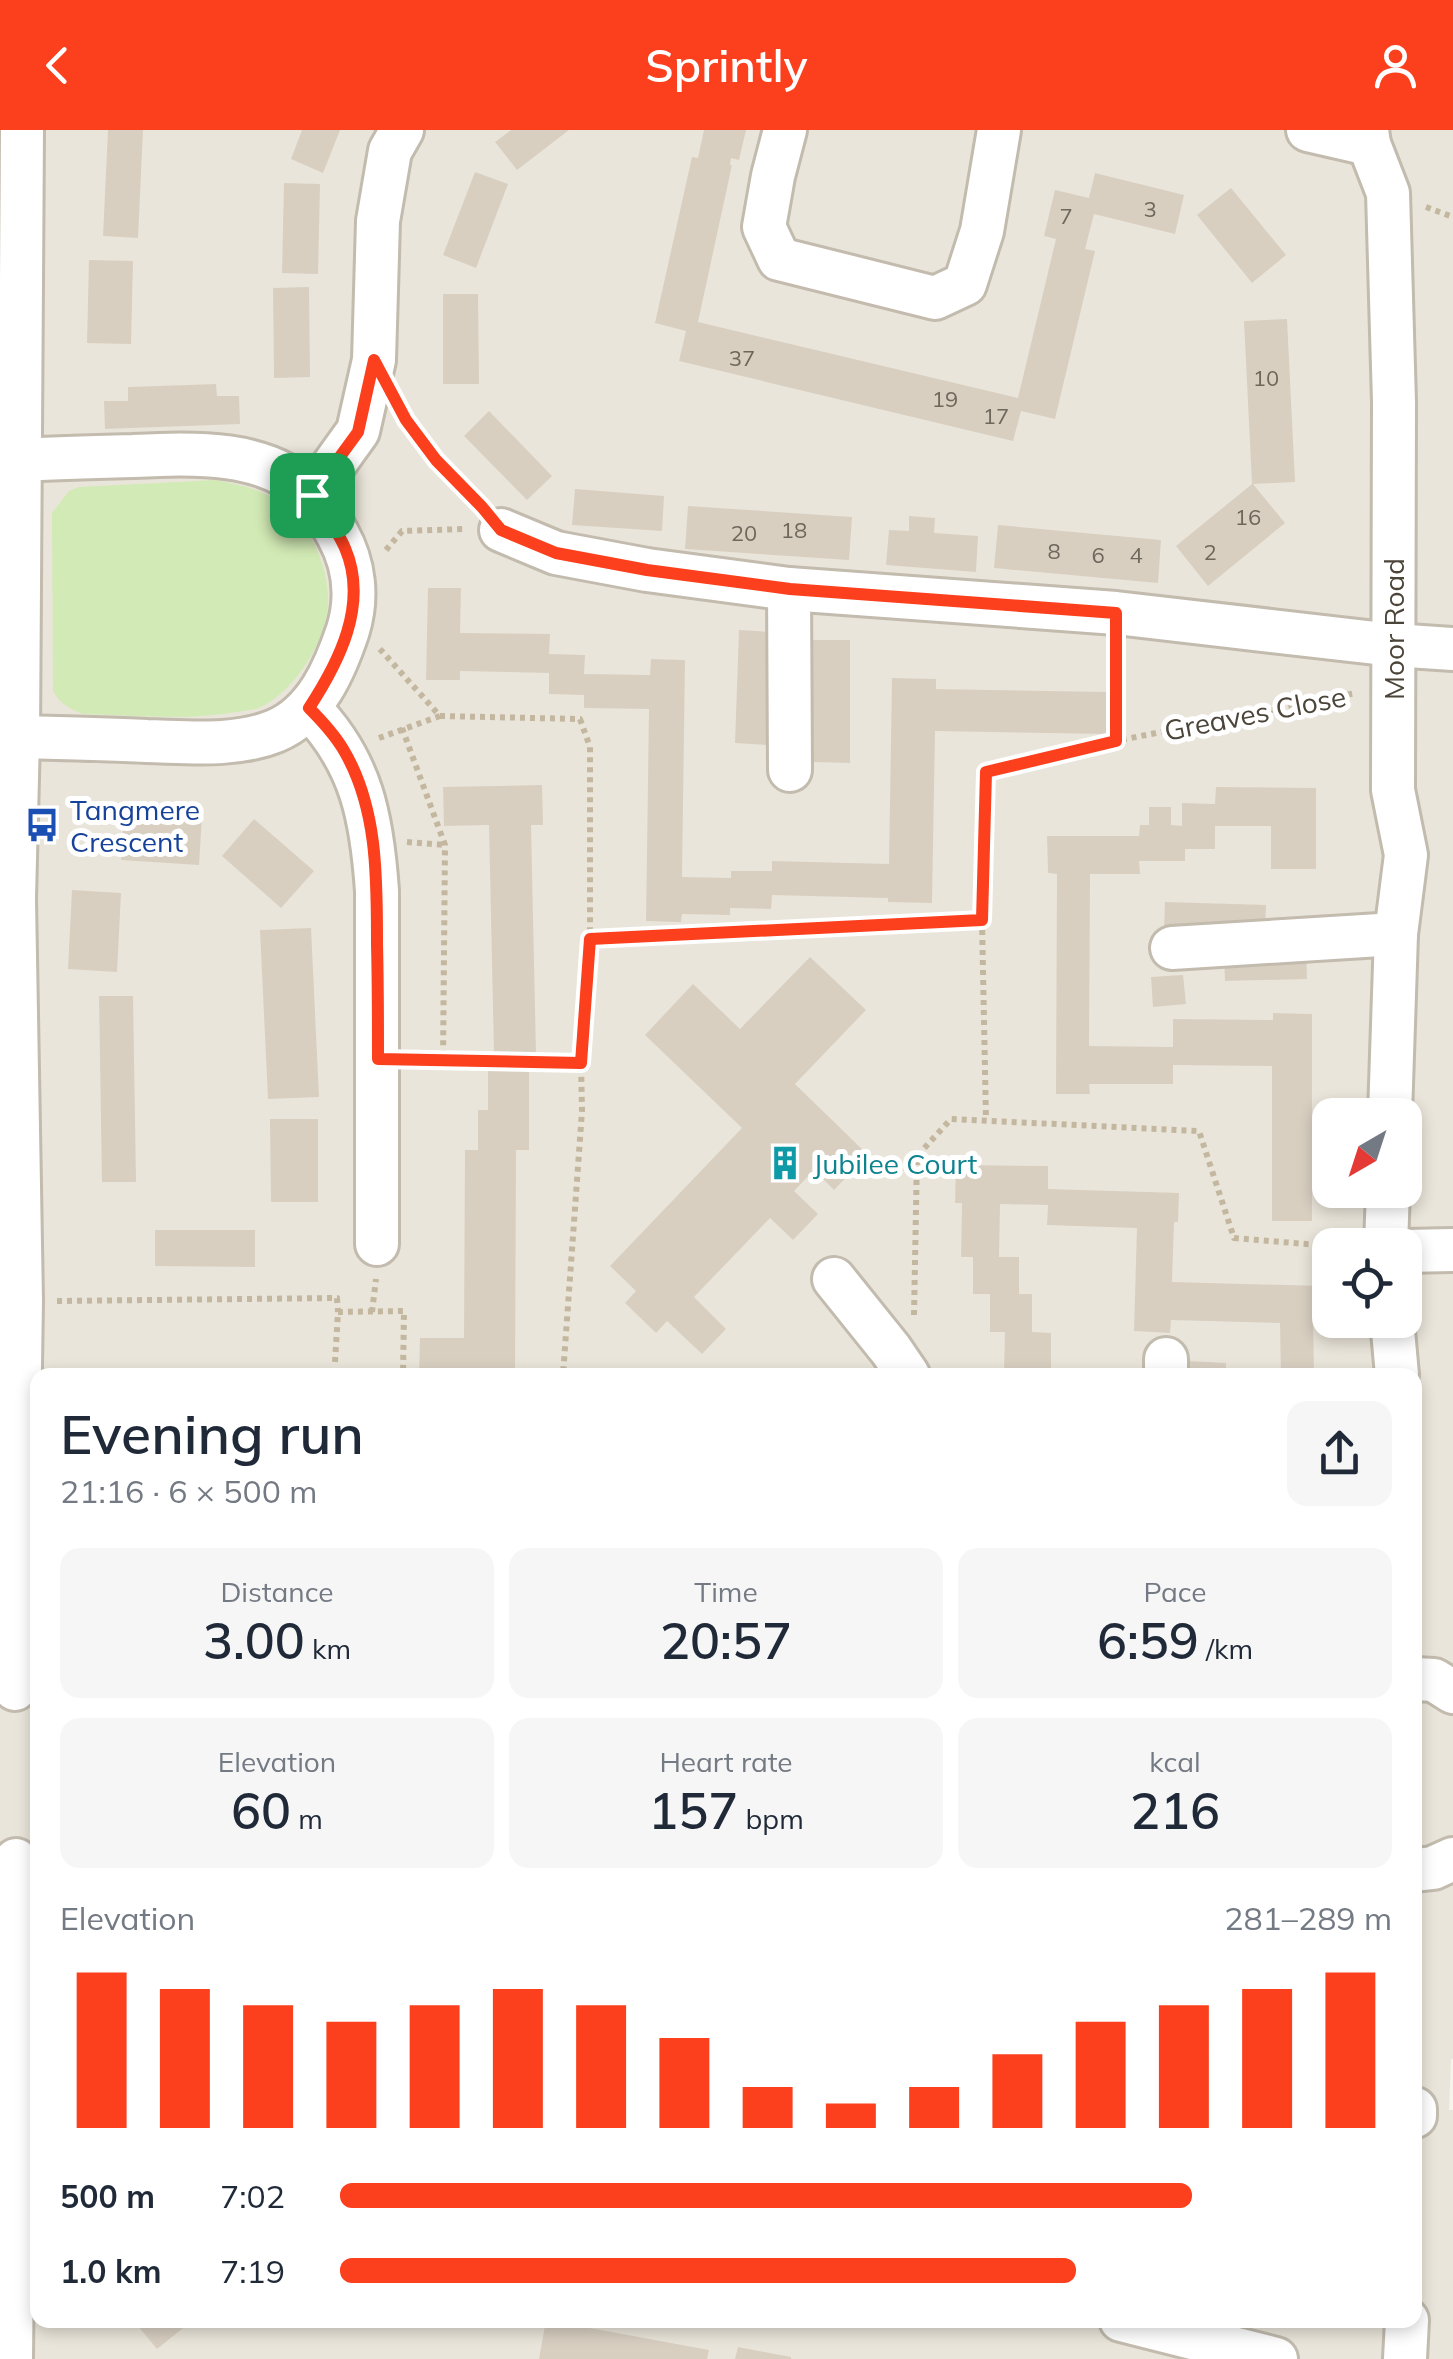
<!DOCTYPE html>
<html lang="en">
<head>
<meta charset="utf-8">
<style>
  body { margin:0; font-family:Mulish,sans-serif; background:#f6f6f7; color:#1f2937; height:100vh; display:flex; flex-direction:column; font-size:38px; white-space:nowrap }
  * { box-sizing:border-box; margin:0 }
  p { font-size:32px; color:#747a83 }
  .icon { flex:none; width:55px; height:55px; fill:none; stroke:currentColor; stroke-width:2; stroke-linecap:round; stroke-linejoin:round }
  .map { position:relative; flex:1; overflow:hidden }
  .panel { position:absolute; left:30px; top:1238px; width:1392px; height:960px; display:flex; flex-direction:column; background:#fff; border-radius:20px; box-shadow:0 5px 15px #0003 }
  .panel>* { flex:none }
  .needle { width:65px; rotate:219deg }
  .controls { position:absolute; left:1312px; top:968px; display:grid; gap:20px }
  .controls a { display:grid; place-items:center; width:110px; height:110px; border-radius:20px; background:#fff; box-shadow:0 5px 15px #0003; font-size:50px }
  .pin { position:absolute; display:grid; place-items:center; width:85px; height:85px; color:#fff; margin:-42px; border-radius:20px; box-shadow:0 5px 15px #0006 }
  .round { display:grid; place-items:center; flex:none; width:105px; height:105px; border-radius:20px; background:#f6f6f7 }
  .summary { display:flex; align-items:center; justify-content:space-between; height:170px; padding:0 30px }
  h1 { font-size:55px; font-weight:600; line-height:75px }
  .stats { display:grid; grid-template-columns:repeat(3,1fr); gap:15px; height:170px; padding:10px 30px }
  .stats div { display:grid; align-content:center; border-radius:20px; background:#f6f6f7; text-align:center }
  .stats b { font-size:50px; font-weight:600 }
  .stats small { font-size:28px; font-weight:400 }
  .stats p { font-size:28px }
  .chart { height:280px; padding:20px 30px }
  .chart p { display:flex; justify-content:space-between }
  .chart svg { width:100%; height:180px; margin-top:10px; stroke:#fc3f1d; stroke-width:6 }
  ul { padding:0 30px; list-style:none; font-size:32px }
  li { display:grid; grid-template-columns:160px 120px 1fr; align-items:center; height:75px }
  li i { height:25px; border-radius:12px; background:#fc3f1d }
  header { display:flex; justify-content:space-between; align-items:center; height:130px; padding:0 30px; background:#fc3f1d; color:#fff; font-size:45px; font-weight:600 }
  .map>svg:first-child { display:block }
</style>
</head>
<body>
<header><svg class="icon" aria-label="back" viewBox="0 0 24 24"><path d="M15 5l-7 7 7 7"/></svg>Sprintly<svg class="icon" aria-label="person" viewBox="0 0 24 24"><circle cx="12" cy="8" r="4"/><path d="M4 21q1-7 8-7t8 7"/></svg></header>
<div class="map">
<svg width="1453" height="2229" viewBox="0 0 1453 2229">
  <rect width="100%" height="100%" fill="#f6f3ec"/>
  <!-- residential -->
  <path fill="#eae5da" fill-rule="evenodd" d="M0 0H1453V1929H1451L1449 1980H1453V2229H0ZM1330 985H1405V1060H1330ZM1330 1115H1405V1190H1330ZM38 1245H1415V2190H38Z"/>
  <!-- green -->
  <path fill="#d2eab5" d="M215 350C242 355 271 361 292 382 313 404 326 434 328 465 331 505 296 561 259 578 253 580 244 581 237 582 187 591 133 585 83 584 70 579 60 574 53 561L52 383 69 361 79 357Z"/>
  <!-- building -->
  <g fill="#d8cfc1">
    <polygon points="108,0 143,0 138,108 103,106"/>
    <polygon points="302,0 340,0 323,43 291,29"/>
    <polygon points="511,0 569,0 517,40 495,12"/>
    <polygon points="704,0 746,0 739,30 731,28 730,35 732,35 698,192 1018,268 1056,109 1044,106 1055,60 1089,68 1095,43 1184,65 1175,104 1094,84 1085,119 1095,121 1055,289 1021,281 1013,311 679,231 686,201 655,193 692,27 698,28"/>
    <polygon points="475,42 508,54 476,138 443,125"/>
    <polygon points="284,53 320,54 318,144 282,143"/>
    <polygon points="1231,58 1286,125 1252,153 1197,85"/>
    <polygon points="89,130 133,131 131,214 87,213"/>
    <polygon points="309,157 310,247 274,248 273,158"/>
    <polygon points="443,164 478,164 479,254 443,254"/>
    <polygon points="1287,189 1295,352 1253,354 1285,393 1208,456 1176,416 1252,354 1244,191"/>
    <polygon points="216,254 217,266 239,266 240,294 105,299 104,271 128,271 128,257"/>
    <polygon points="489,281 552,346 527,370 464,306"/>
    <polygon points="575,359 664,366 662,401 572,395"/>
    <polygon points="688,376 852,387 849,430 685,419"/>
    <polygon points="909,386 935,388 934,403 978,406 976,442 886,435 889,400 909,401"/>
    <polygon points="998,395 1161,410 1158,453 994,438"/>
    <polygon points="428,458 461,458 460,503 550,504 549,524 585,525 584,544 650,545 651,529 685,530 682,747 731,748 731,741 772,741 772,731 889,734 892,548 936,549 936,559 1110,562 1109,604 935,601 932,773 888,772 888,768 772,765 771,779 730,778 730,785 682,784 681,792 646,791 649,579 584,578 584,565 549,564 549,543 460,541 460,550 426,550"/>
    <polygon points="739,500 770,502 766,615 735,613"/>
    <polygon points="812,510 850,510 850,633 813,632"/>
    <polygon points="542,655 543,695 531,695 536,924 494,924 489,695 444,696 443,657"/>
    <polygon points="1216,657 1316,658 1316,739 1271,739 1271,696 1215,696 1215,719 1185,719 1185,731 1139,731 1140,744 1090,744 1089,916 1173,917 1173,889 1273,890 1273,883 1312,884 1312,1091 1272,1091 1272,936 1173,935 1173,954 1089,954 1090,964 1056,964 1057,744 1048,743 1047,706 1139,706 1140,695 1149,695 1149,677 1171,677 1171,695 1182,696 1182,673 1215,674"/>
    <polygon points="124,680 202,686 199,735 121,730"/>
    <polygon points="254,689 314,741 281,778 222,726"/>
    <polygon points="72,760 121,763 117,842 68,839"/>
    <polygon points="1165,772 1266,775 1265,803 1164,800"/>
    <polygon points="311,798 319,967 268,969 260,800"/>
    <polygon points="1306,818 1307,849 1225,851 1224,820"/>
    <polygon points="810,827 866,880 795,954 868,1025 834,1060 814,1040 794,1061 818,1084 793,1110 770,1088 694,1167 726,1199 702,1224 667,1191 656,1203 625,1173 636,1161 610,1136 742,998 645,905 693,854 740,899"/>
    <polygon points="1183,845 1186,874 1153,877 1151,847"/>
    <polygon points="99,866 133,866 136,1052 102,1052"/>
    <polygon points="488,937 529,937 529,1020 516,1020 515,1245 419,1245 420,1208 464,1208 465,1020 478,1020 478,980 488,980"/>
    <polygon points="270,989 318,989 318,1072 271,1072"/>
    <polygon points="956,1035 1048,1036 1048,1059 1179,1063 1178,1092 1174,1092 1172,1152 1322,1156 1321,1189 1313,1189 1314,1245 1281,1245 1280,1193 1171,1190 1170,1203 1134,1201 1137,1098 1047,1095 1048,1075 1000,1074 999,1127 1019,1127 1019,1164 1032,1164 1032,1202 1051,1203 1051,1245 1023,1245 1023,1242 1004,1242 1005,1202 990,1202 990,1164 973,1164 973,1127 961,1127 962,1073 955,1073"/>
    <polygon points="155,1100 255,1100 255,1137 155,1136"/>
    <polygon points="1188,1231 1226,1233 1226,1245 1188,1245"/>
    <polygon points="369,1240 369,1245 310,1245 310,1242"/>
    <polygon points="133,2190 193,2190 157,2219"/>
    <polygon points="546,2190 709,2220 707,2229 539,2229"/>
    <polygon points="738,2217 791,2227 791,2229 735,2229"/>
  </g>
  <g fill="none" stroke-linecap="round" stroke-linejoin="round">
    <!-- minor casing -->
    <g stroke="#c2bbae" stroke-width="48">
      <g id="minor">
        <polyline points="785,0 773,46 764,97 779,129 935,168 965,154 982,101 999,0"/>
        <polyline points="1308,0 1369,14"/>
        <polyline points="1367,0 1369,14 1388,63 1394,272 1393,660 1406,725 1396,804 1390,985"/>
        <polyline points="312,365 358,301 374,230 378,91 390,21 402,0"/>
        <polyline points="501,400 556,423 647,440 789,459 1116,483 1393,515 1453,519"/>
        <polyline points="789,459 790,640"/>
        <path d="M309 578C362 632 372 689 377 761V1114"/>
        <path d="M18 607C61 608 104 609 147 611 189 612 236 617 275 601 316 584 335 539 348 500 358 467 354 434 338 405 331 392 322 377 313 367 270 319 191 323 133 326 95 327 57 328 19 330"/>
        <polyline points="1172,818 1396,804"/>
        <polyline points="1386,1115 1388,1060"/>
        <polyline points="1405,1121 1453,1120"/>
        <polyline points="834,1149 891,1220 908,1245"/>
        <polyline points="1392,1190 1397,1245"/>
        <polyline points="1166,1245 1166,1229"/>
        <polyline points="1415,1549 1434,1550 1453,1562"/>
        <polyline points="15,1559 21,1171 14,769 18,607 22,0"/>
        <polyline points="1415,1740 1433,1738 1453,1729"/>
        <polyline points="1415,1979 1415,1986"/>
        <polyline points="1121,2190 1276,2229"/>
        <polyline points="11,2229 16,1730"/>
        <polyline points="1405,2229 1407,2190"/>
      </g>
    </g>
    <!-- path -->
    <g stroke="#c4b79f" stroke-width="6" stroke-dasharray="5 5" stroke-linecap="butt">
      <polyline points="1426,77 1453,87"/>
      <polyline points="403,284 436,330 479,373"/>
      <polyline points="386,420 402,401 465,399"/>
      <polyline points="440,586 580,589 590,617 590,809 581,933 582,981 563,1245"/>
      <polyline points="402,598 445,715 443,932"/>
      <polyline points="379,608 440,586 379,518"/>
      <polyline points="1116,611 1116,518"/>
      <polyline points="407,712 445,715"/>
      <polyline points="982,790 986,990"/>
      <polyline points="590,809 982,790 986,642 1116,611 1356,563"/>
      <polyline points="412,930 581,933"/>
      <polyline points="57,1171 337,1168 338,1182"/>
      <polyline points="372,1182 376,1149"/>
      <polyline points="914,1185 917,1026 951,989 1199,1001 1234,1108 1330,1116"/>
      <polyline points="335,1232 338,1182 404,1181 403,1245"/>
    </g>
    <!-- minor -->
    <use href="#minor" stroke="#fff" stroke-width="42"/>
  </g>
  <g fill="none" stroke-linecap="round" stroke-linejoin="round">
    <!-- route casing -->
    <g stroke="#fff" stroke-width="20">
      <path id="route" d="M374 230 406 290 436 330 482 377 501 400 556 423 647 440 790 459 1116 483V611L986 642 982 790 590 809 581 933 378 929C378 891 378 852 377 814 377 749 378 677 343 619 334 604 322 591 309 578 339 532 369 474 345 418 337 399 323 382 312 365L358 302Z"/>
    </g>
    <!-- route -->
    <use href="#route" stroke="#fc3f1d" stroke-width="12"/>
  </g>
  <!-- icons -->
  <defs>
    <g id="bus-bare" transform="scale(2.7)"><path d="M-5-6H5V4H4V6H2V4H-2V6H-4V4H-5ZM-3.5-4V0h7V-4ZM-3.5 1.2v1.5H-2V1.2ZM2 1.2v1.5H3.5V1.2Z" fill="#1a4fb4" stroke="#fff" stroke-width="2.5" paint-order="stroke"/></g>
    <g id="building-bare" transform="scale(2.7)"><path d="M-4-6H4V6H1V3H-1V6H-4ZM-2.5-4.3h1.7v1.8h-1.7ZM.8-4.3h1.7v1.8H.8ZM-2.5-1h1.7V.8h-1.7ZM.8-1h1.7V.8H.8Z" fill="#0f9aa8" stroke="#fff" stroke-width="2.5" paint-order="stroke"/></g>
  </defs>
  <g fill-rule="evenodd">
    <use href="#bus-bare" x="42" y="695"/>
    <use href="#building-bare" x="785" y="1033"/>
  </g>
  <g text-anchor="middle" dominant-baseline="central" stroke-width="10" stroke-linejoin="round" paint-order="stroke">
    <!-- number labels -->
    <g font-size="22" fill="#6e675b">
      <text x="1150" y="79">3</text>
      <text x="1066" y="86">7</text>
      <text x="742" y="228">37</text>
      <text x="1266" y="248">10</text>
      <text x="945" y="269">19</text>
      <text x="996" y="286">17</text>
      <text x="1248" y="387">16</text>
      <text x="794" y="400">18</text>
      <text x="744" y="403">20</text>
      <text x="1054" y="421">8</text>
      <text x="1210" y="422">2</text>
      <text x="1098" y="425">6</text>
      <text x="1136" y="425">4</text>
    </g>
    <!-- street labels -->
    <g font-size="28" fill="#4b4439" stroke="#fff">
      <text transform="translate(1393 499) rotate(-90)">Moor Road</text>
      <text transform="translate(1255 583) rotate(-11)">Greaves Close</text>
    </g>
    <!-- transit labels -->
    <g font-size="28" fill="#164399" stroke="#fff" text-anchor="start">
      <text x="70" y="679">Tangmere<tspan x="70" dy="32">Crescent</tspan></text>
    </g>
    <!-- culture labels -->
    <g font-size="28" fill="#0d838f" stroke="#fff" text-anchor="start">
      <text x="813" y="1033">Jubilee Court</text>
    </g>
  </g>
</svg>
<div class="controls">
<a><svg class="needle" viewBox="-14 -14 28 28"><path d="M0-13l5 13h-10z" fill="#e53935"/><path d="M0 13l5-13h-10z" fill="#747a83"/></svg></a>
<a><svg class="icon" aria-label="locate" viewBox="0 0 24 24"><circle cx="12" cy="12" r="6"/><path d="M12 2v4M12 18v4M2 12h4M18 12h4"/></svg></a>
</div>
<div class="pin" style="left:312px;top:365px;background:#1e9e55"><svg class="icon" aria-label="arrive" viewBox="0 0 24 24"><path d="M6 21V4h12l-3 4 3 4H6"/></svg></div>
<section class="panel">
<div class="summary"><div><h1>Evening run</h1><p>21:16 · 6 × 500 m</p></div><a class="round"><svg class="icon" aria-label="share" viewBox="0 0 24 24"><path d="M12 15V3M7 8l5-5 5 5M5 13v7h14v-7"/></svg></a></div>
<div class="stats">
<div><p>Distance</p><b>3.00<small> km</small></b></div>
<div><p>Time</p><b>20:57</b></div>
<div><p>Pace</p><b>6:59<small> /km</small></b></div>
</div>
<div class="stats">
<div><p>Elevation</p><b>60<small> m</small></b></div>
<div><p>Heart rate</p><b>157<small> bpm</small></b></div>
<div><p>kcal</p><b>216</b></div>
</div>
<div class="chart"><p><span>Elevation</span>281–289 m</p>
<svg viewBox="0 0 160 44" preserveAspectRatio="none"><path d="M5 44V6M15 44V10M25 44V14M35 44V18M45 44V14M55 44V10M65 44V14M75 44V22M85 44V34M95 44V38M105 44V34M115 44V26M125 44V18M135 44V14M145 44V10M155 44V6"/></svg>
</div>
<ul>
<li><b>500 m</b>7:02<i style="width:81%"></i></li>
<li><b>1.0 km</b>7:19<i style="width:70%"></i></li>
</ul>
</section>
</div>
</body>
</html>
